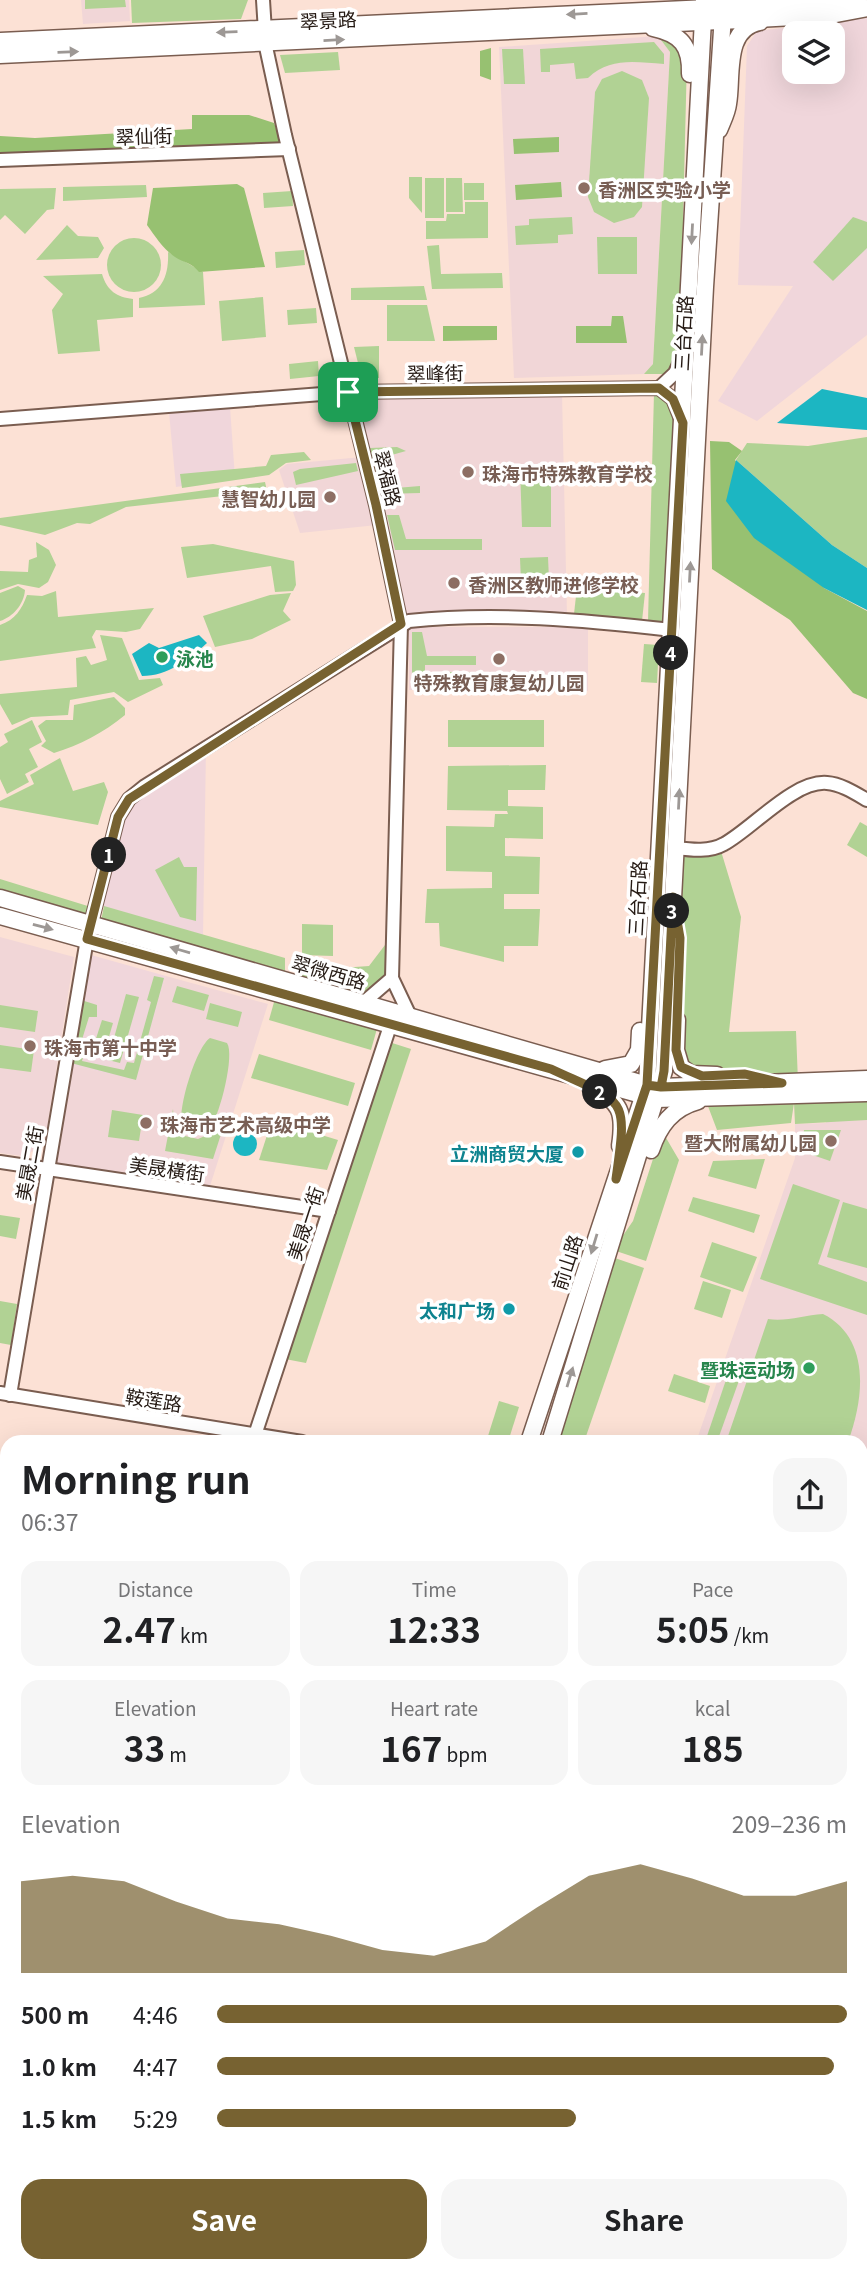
<!DOCTYPE html>
<html lang="en">
<head>
<meta charset="utf-8">
<style>
  body { margin:0; font-family:Georgia,"Noto Sans SC",serif; background:#f6f6f6; color:#202124; height:100vh; display:flex; flex-direction:column; font-size:26px; white-space:nowrap }
  * { box-sizing:border-box; margin:0 }
  p { font-size:23px; color:#757577 }
  .icon { flex:none; width:38px; height:38px; fill:none; stroke:currentColor; stroke-width:2; stroke-linecap:round; stroke-linejoin:round }
  .map { position:relative; flex:1; overflow:hidden }
  .sheet { position:absolute; left:0px; top:1435px; width:868px; height:838px; display:flex; flex-direction:column; background:#fff; border-radius:21px 21px 0 0; box-shadow:0 7px 28px #0002 }
  .sheet>* { flex:none }
  .buttons { position:absolute; left:782px; top:21px; display:grid; gap:14px }
  .buttons a { display:grid; place-items:center; width:63px; height:63px; border-radius:14px; background:#fff; box-shadow:0 7px 28px #0002; font-size:35px }
  .pin { position:absolute; display:grid; place-items:center; width:60px; height:60px; color:#fff; margin:-30px; border-radius:14px; box-shadow:0 4px 10px #0006 }
  .km { position:absolute; width:35px; height:35px; margin:-18px; border-radius:50%; background:#222; color:#fff; font-size:19px; line-height:35px; text-align:center }
  .round { display:grid; place-items:center; flex:none; width:74px; height:74px; border-radius:21px; background:#f6f6f6 }
  .overview { display:flex; align-items:center; justify-content:space-between; height:119px; padding:0 21px }
  h1 { font-size:38px; font-weight:700; line-height:52px }
  .stats { display:grid; grid-template-columns:repeat(3,1fr); gap:10px; height:119px; padding:7px 21px }
  .stats div { display:grid; align-content:center; border-radius:18px; background:#f6f6f6; text-align:center }
  .stats b { font-size:35px; font-weight:700 }
  .stats small { font-size:19px; font-weight:400 }
  .stats p { font-size:19px }
  .chart { height:196px; padding:14px 21px }
  .chart p { display:flex; justify-content:space-between }
  .chart svg { width:100%; height:126px; margin-top:7px; fill:#776231; opacity:.7 }
  .primary-button { display:flex; gap:14px; margin-top:auto; padding:14px 21px }
  .primary-button a { flex:1; height:80px; border-radius:21px; background:#776231; color:#fff; font-size:28px; font-weight:700; line-height:80px; text-align:center }
  .primary-button a+a { background:#f6f6f6; color:#202124 }
  ul { padding:0 21px; list-style:none; font-size:23px }
  li { display:grid; grid-template-columns:112px 84px 1fr; align-items:center; height:52px }
  li i { height:18px; border-radius:9px; background:#776231 }
  .map>svg:first-child { display:block }
</style>
</head>
<body>
<div class="map">
<svg width="867" height="2272" viewBox="0 0 867 2272">
  <rect width="100%" height="100%" fill="#fce1d5"/>
  <!-- industrial -->
  <g fill="#f0d6db" fill-rule="evenodd">
    <path d="M867 18V335L757 421 718 401 793 286 738 285 747 46 757 31ZM794 33H833V72H794Z"/>
    <polygon points="230,407 235,478 176,487 169,412"/>
    <polygon points="206,748 203,935 98,905 124,808"/>
    <polygon points="91,955 166,976 137,1081 73,1066"/>
  </g>
  <!-- education -->
  <g fill="#f1d6d7">
    <polygon points="81,0 129,0 130,21 83,24"/>
    <polygon points="658,36 670,52 653,364 644,374 514,378 499,47"/>
    <polygon points="562,394 567,615 405,618 354,396"/>
    <polygon points="362,457 377,525 300,533 279,470 287,464"/>
    <polygon points="409,627 588,627 588,691 409,690"/>
    <polygon points="0,937 74,957 46,1135 38,1149 22,1156 0,1153"/>
    <polygon points="166,976 268,1004 210,1186 55,1165 73,1066 136,1080"/>
    <polygon points="867,1093 867,1808 861,1815 861,1442 696,1442 795,1158 795,1124 826,1123 825,1094"/>
  </g>
  <!-- green -->
  <g fill="#b1d294">
    <polygon points="85,0 125,0 126,7 85,9"/>
    <polygon points="131,0 248,0 241,19 132,23"/>
    <polygon points="658,36 678,42 687,58 680,344 668,374 644,374 653,364 670,52"/>
    <path d="M654 42 664 54V64C635 62 610 57 588 78L576 79 574 63 550 65V72H541L540 49Z"/>
    <polygon points="502,49 523,49 525,84 504,84"/>
    <polygon points="338,52 340,70 285,73 280,55"/>
    <polygon points="622,71 642,80 649,98 642,207 634,217 614,223 594,212 588,197 595,92 602,79"/>
    <polygon points="409,177 422,177 422,213 409,198"/>
    <rect x="425" y="178" width="19" height="40"/>
    <polygon points="446,178 462,178 463,212 446,212"/>
    <rect x="464" y="183" width="20" height="17"/>
    <polygon points="146,185 147,197 63,201 63,187"/>
    <polygon points="56,188 54,209 47,210 25,234 5,215 0,220 0,189"/>
    <polygon points="292,191 293,206 264,208 263,193"/>
    <polygon points="465,202 488,202 488,238 426,239 426,221 446,221 447,214 465,214"/>
    <polygon points="572,217 573,234 558,235 558,243 516,245 515,226 529,225 529,219"/>
    <polygon points="853,217 867,222 867,248 833,281 813,262"/>
    <polygon points="67,225 78,236 98,237 104,248 98,258 36,260"/>
    <polygon points="597,237 637,237 637,274 598,274"/>
    <circle cx="134" cy="265" r="27"/>
    <polygon points="439,245 441,274 502,273 503,288 432,289 427,246"/>
    <polygon points="304,250 305,265 276,268 275,252"/>
    <path d="M168 252 203 272 205 305 139 308V298C163 293 169 274 168 252Z"/>
    <path d="M102 274C107 291 117 297 133 299V317L97 320 100 351 58 354 52 310 63 294 43 276Z"/>
    <polygon points="424,286 427,300 351,300 351,288"/>
    <polygon points="263,297 266,337 222,341 219,301"/>
    <polygon points="387,305 427,305 435,341 387,341"/>
    <polygon points="316,308 317,323 288,325 287,310"/>
    <polygon points="379,346 379,378 362,379 354,347"/>
    <polygon points="318,361 319,376 290,379 289,364"/>
    <polygon points="654,393 669,402 678,423 668,624 648,621"/>
    <polygon points="867,437 867,568 832,545 736,460 747,443 808,446"/>
    <polygon points="397,447 406,451 388,456 396,488 420,486 420,493 382,494 370,448"/>
    <polygon points="304,452 311,460 286,463 269,475 182,488 180,474 266,466 271,455"/>
    <polygon points="356,463 358,471 296,485 293,472 300,469"/>
    <polygon points="551,466 551,527 522,527 520,467"/>
    <polygon points="265,482 267,491 126,507 90,524 77,523 45,535 0,525 0,518"/>
    <polygon points="387,515 399,515 406,539 482,539 482,550 395,550"/>
    <polygon points="36,542 49,550 56,565 48,582 39,588 18,584 0,590 0,571 28,572 29,560 37,557"/>
    <polygon points="213,544 294,561 296,585 293,591 275,592 271,566 187,578 181,547"/>
    <polygon points="548,557 549,580 521,581 520,558"/>
    <path d="M18 586 25 590C24 604 13 617 0 621V593Z"/>
    <polygon points="577,587 645,593 642,621 574,614"/>
    <path d="M56 591 58 617 154 608 140 629 126 632 96 630 92 637 96 648 0 661V625C15 620 22 609 27 595L42 596Z"/>
    <polygon points="291,593 283,611 291,620 252,639 215,647 203,616 270,595"/>
    <polygon points="412,632 422,632 427,656 476,656 476,665 425,665 425,673 412,673"/>
    <polygon points="100,635 122,638 139,680 160,678 163,685 128,702 114,692 70,700 68,715 31,717 12,725 0,704 0,694 77,687 76,658 86,656 91,665 107,660"/>
    <polygon points="644,644 659,645 657,683 641,682"/>
    <rect x="437" y="672" width="37" height="14"/>
    <polygon points="488,674 521,674 520,686 488,686"/>
    <path d="M114 697 125 708V715C103 733 80 745 54 753L41 746 46 741 38 726 46 720H73L74 705Z"/>
    <polygon points="32,720 42,742 29,749 38,767 25,774 29,782 7,794 0,779 0,747 8,742 4,734"/>
    <rect x="448" y="720" width="96" height="27"/>
    <polygon points="60,758 73,791 104,782 108,792 98,825 0,807 0,801 34,784 30,775"/>
    <polygon points="546,765 545,790 508,790 508,806 543,807 543,839 505,838 505,856 540,857 539,894 504,894 504,909 540,909 538,946 504,946 504,962 440,946 439,923 425,923 427,889 492,888 492,872 446,871 446,826 494,827 495,814 508,814 507,811 447,810 448,766"/>
    <polygon points="860,822 867,826 867,857 847,845"/>
    <polygon points="676,848 721,851 741,917 729,1032 796,1031 798,1082 782,1082 745,1074 691,1074 676,1050 680,938 673,897"/>
    <polygon points="179,857 184,867 197,867 196,921 180,917 155,870"/>
    <polygon points="0,879 91,907 88,917 0,892"/>
    <polygon points="104,906 285,958 285,976 101,921"/>
    <polygon points="302,924 333,925 333,956 302,955"/>
    <polygon points="385,945 389,945 388,977 363,998 295,980 296,960 327,969 369,966"/>
    <polygon points="154,976 164,978 136,1080 67,1062 78,999 97,1005 97,1017 89,1017 80,1046 86,1048 82,1061 124,1070 127,1062 134,1063 151,1002 147,1000"/>
    <polygon points="177,986 209,995 204,1011 172,1002"/>
    <polygon points="126,994 139,997 120,1063 108,1060"/>
    <polygon points="276,995 378,1025 371,1050 269,1020"/>
    <polygon points="210,1003 242,1012 238,1027 206,1019"/>
    <polygon points="0,1005 38,1011 35,1032 0,1027"/>
    <polygon points="102,1020 113,1023 103,1057 91,1054"/>
    <path d="M210 1038 227 1043C235 1055 220 1114 211 1126 207 1131 202 1132 197 1135L183 1129C175 1115 196 1047 210 1038Z"/>
    <polygon points="389,1042 411,1049 306,1363 285,1359"/>
    <polygon points="0,1045 34,1050 31,1072 0,1068"/>
    <polygon points="259,1054 355,1083 348,1106 251,1078"/>
    <polygon points="867,1097 867,1120 795,1124 794,1103 791,1123 717,1130 706,1101"/>
    <polygon points="173,1109 174,1122 185,1136 198,1139 223,1128 213,1159 165,1151"/>
    <polygon points="112,1110 143,1115 139,1141 108,1137"/>
    <polygon points="272,1120 338,1140 327,1170 259,1160"/>
    <polygon points="804,1130 841,1130 830,1161 801,1151"/>
    <polygon points="662,1131 679,1160 646,1261 613,1250 633,1221"/>
    <polygon points="765,1159 756,1189 708,1176 713,1161"/>
    <polygon points="793,1184 840,1200 818,1264 867,1282 867,1315 760,1279"/>
    <polygon points="693,1197 760,1215 754,1233 688,1211"/>
    <polygon points="843,1202 867,1209 867,1268 827,1257"/>
    <polygon points="0,1215 20,1218 16,1239 0,1236"/>
    <polygon points="712,1242 757,1257 743,1292 700,1277"/>
    <polygon points="609,1256 644,1268 584,1442 552,1442"/>
    <polygon points="703,1281 731,1290 722,1318 694,1309"/>
    <polygon points="0,1301 17,1304 11,1345 0,1343"/>
    <path d="M823 1314C867 1336 867 1390 848 1442H726L768 1319C786 1322 804 1315 823 1314Z"/>
    <polygon points="729,1371 741,1375 717,1442 705,1442"/>
    <polygon points="674,1374 710,1386 705,1403 668,1391"/>
    <polygon points="499,1401 519,1407 508,1442 488,1436"/>
    <polygon points="867,1465 867,1593 861,1591 861,1483"/>
    <polygon points="560,2266 623,2266 640,2272 558,2272"/>
  </g>
  <!-- forest -->
  <g fill="#97c171">
    <polygon points="491,48 491,80 480,76 480,51"/>
    <polygon points="192,115 249,115 274,123 281,143 0,155 0,136 35,138 192,129"/>
    <polygon points="559,137 559,152 514,154 513,139"/>
    <polygon points="561,182 562,197 516,200 515,185"/>
    <path d="M237 184 244 188 265 267 199 272C191 262 184 263 175 257 163 249 155 236 147 225L153 188Z"/>
    <polygon points="612,316 623,316 627,343 576,343 576,326 611,326"/>
    <polygon points="497,326 497,340 443,341 443,326"/>
    <polygon points="710,441 729,442 742,451 735,460 824,588 867,611 867,699 853,693 790,620 712,569"/>
    <polygon points="0,1635 7,1635 7,1941 0,1935"/>
    <polygon points="867,1808 867,2272 702,2272 704,2266 861,2266 861,1815"/>
  </g>
  <!-- water -->
  <g fill="#1cb6c2">
    <polygon points="822,389 867,398 867,430 777,423"/>
    <polygon points="736,460 832,545 867,568 867,610 824,588 754,538 726,501"/>
    <path d="M199 635 207 643C188 660 168 676 142 676L132 654 149 643 159 648Z"/>
    <circle cx="245" cy="1144" r="12"/>
  </g>
  <g fill="none" stroke-linecap="round" stroke-linejoin="round">
    <!-- minor casing -->
    <g stroke="#7a5d50" stroke-width="16">
      <g id="minor">
        <polyline points="263,0 266,47 285,135 376,505 401,624 392,978 410,1016"/>
        <polyline points="0,160 289,149"/>
        <polyline points="659,388 675,373 683,355"/>
        <polyline points="0,419 348,392 659,388 673,399 681,419"/>
        <path d="M676 848C692 850 710 852 724 844 752 829 794 780 827 783 841 784 855 793 867 800"/>
        <polyline points="363,1003 392,978"/>
        <polyline points="0,1162 329,1211"/>
        <polyline points="0,1393 302,1442"/>
        <path d="M10 1395 87 939 118 817 129 799 145 786 409 621C496 612 584 620 672 630"/>
        <polyline points="255,1435 391,1023"/>
        <polyline points="861,1630 867,1632"/>
      </g>
    </g>
    <!-- major casing -->
    <g stroke="#7a5d50" stroke-width="19">
      <g id="major">
        <path d="M653 28C681 34 691 46 690 74"/>
        <polyline points="0,41 858,1"/>
        <polyline points="0,55 741,20 831,15 867,8"/>
        <path d="M719 130C722 122 727 113 728 104 733 77 723 29 760 22"/>
        <polyline points="0,898 647,1085 661,1087 867,1079"/>
        <polyline points="0,916 656,1099 867,1093"/>
        <polyline points="677,1020 676,1050 681,1067 691,1074 717,1075"/>
        <polyline points="605,1069 631,1064 639,1050 640,1031"/>
        <path d="M590 1087C621 1101 625 1112 620 1146"/>
        <path d="M651 1150C659 1126 672 1108 698 1101"/>
        <polyline points="529,1442 647,1085 704,0"/>
        <polyline points="550,1442 664,1071 705,287 724,0"/>
        <polyline points="259,2272 261,2266"/>
        <polyline points="278,2272 280,2266"/>
      </g>
    </g>
    <!-- minor -->
    <use href="#minor" stroke="#fff" stroke-width="12"/>
    <!-- major -->
    <use href="#major" stroke="#fff" stroke-width="16"/>
  </g>
  <!-- one-way arrows -->
  <defs><path id="oneway-solid" d="M-6-.8H1V-3.2L6.5 0L1 3.2V.8H-6Z" transform="scale(1.75)"/></defs>
  <g fill="#9d9895">
    <use href="#oneway-solid" transform="translate(577 14) rotate(177)"/>
    <use href="#oneway-solid" transform="translate(227 32) rotate(178)"/>
    <use href="#oneway-solid" transform="translate(334 40) rotate(-3)"/>
    <use href="#oneway-solid" transform="translate(68 52) rotate(-2)"/>
    <use href="#oneway-solid" transform="translate(692 234) rotate(93)"/>
    <use href="#oneway-solid" transform="translate(702 345) rotate(-87)"/>
    <use href="#oneway-solid" transform="translate(690 572) rotate(-87)"/>
    <use href="#oneway-solid" transform="translate(679 799) rotate(-87)"/>
    <use href="#oneway-solid" transform="translate(43 927) rotate(15)"/>
    <use href="#oneway-solid" transform="translate(180 950) rotate(-164)"/>
    <use href="#oneway-solid" transform="translate(594 1244) rotate(107)"/>
    <use href="#oneway-solid" transform="translate(570 1377) rotate(-73)"/>
  </g>
  <g fill="none" stroke-linecap="round" stroke-linejoin="round">
    <!-- route casing -->
    <g stroke="#fff" stroke-width="14">
      <path id="route" d="M348 392 376 505 401 624 129 799 118 817 87 939 551 1069C626 1104 628 1094 616 1179L647 1085 661 1087 782 1083 745 1074 702 1076 681 1067 676 1050 680 938 673 897 664 1071 661 1087 647 1085 683 423 673 399 659 388 348 392"/>
    </g>
    <!-- route -->
    <use href="#route" stroke="#776231" stroke-width="9"/>
  </g>
  <!-- markers -->
  <g fill="#8d6e63" stroke="#fff" stroke-width="2.5">
    <circle cx="584" cy="188" r="7"/>
    <circle cx="468" cy="472" r="7"/>
    <circle cx="330" cy="497" r="7"/>
    <circle cx="454" cy="583" r="7"/>
    <circle cx="499" cy="659" r="7"/>
    <circle cx="30" cy="1046" r="7"/>
    <circle cx="146" cy="1123" r="7"/>
    <circle cx="831" cy="1141" r="7"/>
  </g>
  <g fill="#2e9e5b" stroke="#fff" stroke-width="2.5">
    <circle cx="162" cy="657" r="7"/>
    <circle cx="809" cy="1368" r="7"/>
  </g>
  <g fill="#0f9aa8" stroke="#fff" stroke-width="2.5">
    <circle cx="578" cy="1152" r="7"/>
    <circle cx="509" cy="1309" r="7"/>
  </g>
  <g text-anchor="middle" dominant-baseline="central" stroke-width="7" stroke-linejoin="round" paint-order="stroke">
    <!-- street labels -->
    <g font-size="19" fill="#251a14" stroke="#fff">
      <text transform="translate(328 19) rotate(-3)">翠景路</text>
      <text transform="translate(144 135) rotate(-2)">翠仙街</text>
      <text transform="translate(682 333) rotate(-87)">三台石路</text>
      <text transform="translate(435 372) rotate(-1)">翠峰街</text>
      <text transform="translate(389 478) rotate(76)">翠福路</text>
      <text transform="translate(636 898) rotate(-87)">三台石路</text>
      <text transform="translate(329 971) rotate(16)">翠微西路</text>
      <text transform="translate(28 1163) rotate(-80)">美晟二街</text>
      <text transform="translate(167 1168) rotate(8)">美晟橫街</text>
      <text transform="translate(304 1223) rotate(-72)">美晟一街</text>
      <text transform="translate(566 1262) rotate(-72)">前山路</text>
      <text transform="translate(154 1399) rotate(9)">鞍莲路</text>
    </g>
    <!-- education labels -->
    <g font-size="19" font-weight="bold" fill="#785e54" stroke="#fff" text-anchor="start">
      <text x="598" y="188">香洲区实验小学</text>
      <text x="482" y="472">珠海市特殊教育学校</text>
      <text x="316" y="497" text-anchor="end">慧智幼儿园</text>
      <text x="468" y="583">香洲区教师进修学校</text>
      <text x="499" y="681" text-anchor="middle">特殊教育康复幼儿园</text>
      <text x="44" y="1046">珠海市第十中学</text>
      <text x="160" y="1123">珠海市艺术高级中学</text>
      <text x="817" y="1141" text-anchor="end">暨大附属幼儿园</text>
    </g>
    <!-- leisure labels -->
    <g font-size="19" font-weight="bold" fill="#27864d" stroke="#fff" text-anchor="start">
      <text x="176" y="657">泳池</text>
      <text x="795" y="1368" text-anchor="end">暨珠运动场</text>
    </g>
    <!-- culture labels -->
    <g font-size="19" font-weight="bold" fill="#0d838f" stroke="#fff" text-anchor="end">
      <text x="564" y="1152">立洲商贸大厦</text>
      <text x="495" y="1309">太和广场</text>
    </g>
  </g>
</svg>
<div class="buttons">
<a><svg class="icon" aria-label="layers" viewBox="0 0 24 24"><path d="M12 4l9 5-9 5-9-5zM3 14l9 5 9-5"/></svg></a>
</div>
<div class="pin" style="left:348px;top:392px;background:#1e9e55"><svg class="icon" aria-label="arrive" viewBox="0 0 24 24"><path d="M6 21V4h12l-3 4 3 4H6"/></svg></div>
<b class="km" style="left:109px;top:855px">1</b>
<b class="km" style="left:600px;top:1092px">2</b>
<b class="km" style="left:672px;top:911px">3</b>
<b class="km" style="left:671px;top:653px">4</b>
<section class="sheet">
<div class="overview"><div><h1>Morning run</h1><p>06:37</p></div><a class="round"><svg class="icon" aria-label="share" viewBox="0 0 24 24"><path d="M12 15V3M7 8l5-5 5 5M5 13v7h14v-7"/></svg></a></div>
<div class="stats">
<div><p>Distance</p><b>2.47<small> km</small></b></div>
<div><p>Time</p><b>12:33</b></div>
<div><p>Pace</p><b>5:05<small> /km</small></b></div>
</div>
<div class="stats">
<div><p>Elevation</p><b>33<small> m</small></b></div>
<div><p>Heart rate</p><b>167<small> bpm</small></b></div>
<div><p>kcal</p><b>185</b></div>
</div>
<div class="chart"><p><span>Elevation</span>209–236 m</p>
<svg viewBox="0 0 160 44" preserveAspectRatio="none"><path d="M0 44V12L10 10L20 12L30 19L40 25L50 27L60 31L70 36L80 38L90 33L100 21L110 10L120 6L130 11L140 17L150 17L160 12V44z"/></svg>
</div>
<ul>
<li><b>500 m</b>4:46<i style="width:100%"></i></li>
<li><b>1.0 km</b>4:47<i style="width:98%"></i></li>
<li><b>1.5 km</b>5:29<i style="width:57%"></i></li>
</ul>
<div class="primary-button"><a>Save</a><a>Share</a></div>
</section>
</div>
</body>
</html>
